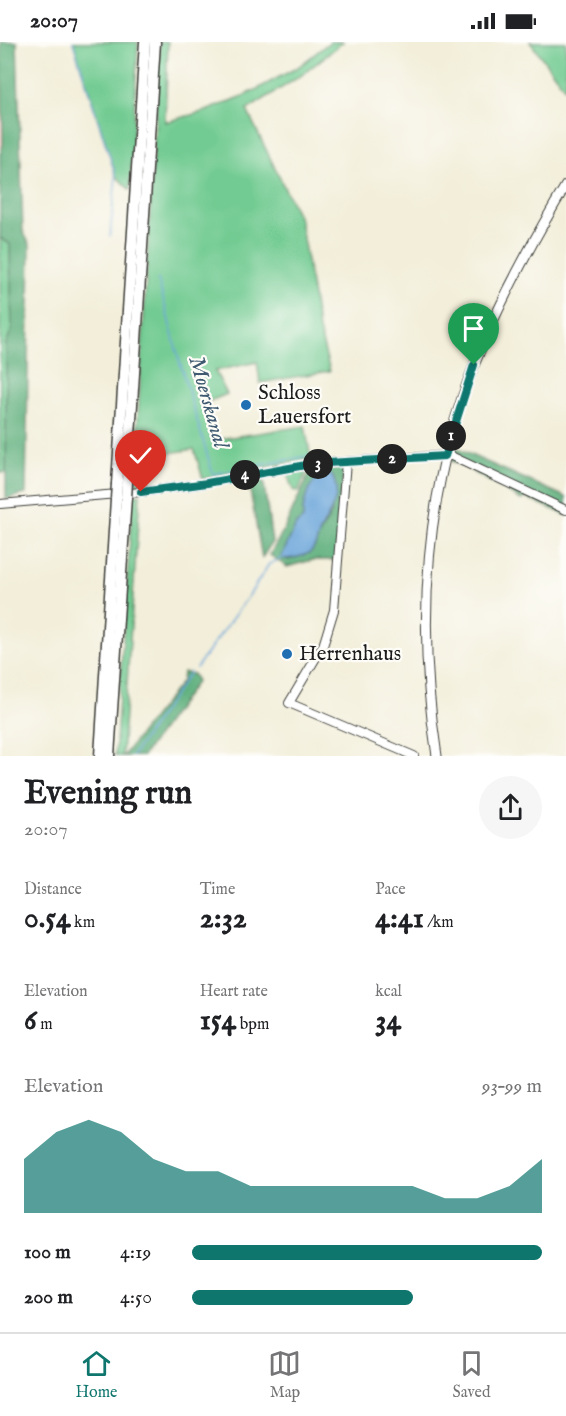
<!DOCTYPE html>
<html lang="en">
<head>
<meta charset="utf-8">
<style>
  body { margin:0; font-family:"IM FELL English",serif; background:#f6f6f6; color:#202124; height:100vh; display:flex; flex-direction:column; font-size:22px; white-space:nowrap }
  * { box-sizing:border-box; margin:0 }
  p { font-size:20px; color:#757577 }
  .icon { flex:none; width:33px; height:33px; fill:none; stroke:currentColor; stroke-width:2; stroke-linecap:round; stroke-linejoin:round }
  .map { position:relative; height:714px; overflow:hidden }
  .side { display:flex; flex-direction:column; background:#fff; flex:1 }
  .side>* { flex:none }
  .pin { position:absolute; display:grid; place-items:center; width:51px; height:51px; color:#fff; margin:-62px -26px; border-radius:50% 50% 50% 0; rotate:-45deg; box-shadow:0 0 6px #0007 }
  .pin .icon { rotate:45deg }
  .km { position:absolute; width:30px; height:30px; margin:-15px; border-radius:50%; background:#222; color:#fff; font-size:16px; line-height:30px; text-align:center }
  .round { display:grid; place-items:center; flex:none; width:63px; height:63px; border-radius:32px; background:#f6f6f6 }
  .head { display:flex; align-items:center; justify-content:space-between; height:102px; padding:0 24px }
  h1 { font-size:33px; font-weight:800; line-height:45px }
  .figures { display:grid; grid-template-columns:repeat(3,1fr); gap:9px; height:102px; padding:6px 24px }
  .figures div { display:grid; align-content:center }
  .figures b { font-size:30px; font-weight:800 }
  .figures small { font-size:16px; font-weight:400 }
  .figures p { font-size:16px }
  .chart { height:168px; padding:12px 24px }
  .chart p { display:flex; justify-content:space-between }
  .chart svg { width:100%; height:108px; margin-top:6px; fill:#0f766e; opacity:.7 }
  ul { padding:0 24px; list-style:none; font-size:20px }
  li { display:grid; grid-template-columns:96px 72px 1fr; align-items:center; height:45px }
  li i { height:15px; border-radius:8px; background:#0f766e }
  .status { display:flex; justify-content:space-between; align-items:center; height:42px; padding:0 30px; background:#fff; direction:ltr }
  .status svg { height:16px; fill:currentColor }
  .dock { display:flex; justify-content:space-around; align-items:center; height:84px; border-top:2px solid #e0e0e0; background:#fff; font-size:16px; color:#757577 }
  .dock a { display:grid; justify-items:center; gap:3px }
  .dock .selected { color:#0f766e }
  .map>svg:first-child { display:block }
</style>
</head>
<body>
<div class="status"><b>20:07</b><svg viewBox="0 0 49 12"><path d="M0 12V9h3v3zM5 12V6h3v6zM10 12V3h3v9zM15 12V0h3v12zM26 1h20v11H26zM47 4h2v5h-2z"/></svg></div>
<div class="map">
<svg width="566" height="714" viewBox="0 0 566 714">
  <rect width="100%" height="100%" fill="#fdfcf7"/>
  <filter id="ink" filterUnits="userSpaceOnUse"><feTurbulence type="fractalNoise" baseFrequency=".0167" numOctaves="2"/><feDisplacementMap in="SourceGraphic" scale="12" xChannelSelector="R" yChannelSelector="G"/><feConvolveMatrix kernelMatrix="1 2 1 2 8 2 1 2 1" color-interpolation-filters="sRGB"/></filter>
  <filter id="wash" filterUnits="userSpaceOnUse"><feTurbulence type="fractalNoise" baseFrequency=".008" numOctaves="4" result="noise"/><feDisplacementMap in="SourceGraphic" scale="24" xChannelSelector="R" yChannelSelector="G"/><feGaussianBlur stdDeviation="1.35" result="paint"/><feColorMatrix in="noise" values="0 0 0 0 0 0 0 0 0 0 0 0 0 0 0 0 0 1.4 0 .05"/><feComposite in="paint" operator="in"/></filter>
  <g filter="url(#wash)">
    <rect width="100%" height="100%" fill="#f2eed9"/>
    <!-- built -->
    <polygon fill="#f7d0cb" points="0,0 3,102 0,106"/>
    <!-- green -->
    <g fill="#72cb92" stroke="#477457" stroke-width="1.5">
      <polygon points="73,0 138,0 130,148 116,134"/>
      <polygon points="160,0 168,0 165,80 206,69 248,52 298,25 330,0 343,0 302,33 247,68 300,178 318,284 330,329 260,341 257,320 215,329 227,352 205,361 212,398 305,384 311,417 203,437 194,407 163,412 146,412 143,444 134,444"/>
      <polygon points="530,0 566,0 566,48"/>
      <polygon points="0,196 10,202 10,212 12,287 6,302 6,431 0,430"/>
      <polygon points="303,426 307,429 298,450 293,448 288,435 289,429"/>
      <polygon points="140,452 122,714 115,714 133,453"/>
    </g>
    <!-- forest -->
    <g fill="#5daf7c" stroke="#3c664c" stroke-width="1.5" fill-rule="evenodd">
      <polygon points="1,0 17,0 23,189 30,203 26,452 6,457 6,302 12,287 10,202 0,196 0,114 3,102"/>
      <polygon points="455,406 566,455 566,473 527,456 521,458 462,423 451,419"/>
      <path d="M322 423 344 424 336 518H312L287 525 270 513 284 487 310 430 314 424ZM317 436 332 470 309 511 289 518 281 516 296 483 303 477C302 459 309 451 317 436Z"/>
      <polygon points="263,435 272,500 262,516 248,437"/>
      <polygon points="183,630 193,632 197,639 143,714 123,714 182,639"/>
    </g>
    <!-- water -->
    <path fill="#6aa5da" stroke="#43607b" stroke-width="1.5" d="M321 431 331 432C345 454 328 471 320 490 317 497 316 507 309 511 301 515 289 518 281 516L296 483 303 477C302 460 309 443 321 431Z"/>
    <g fill="none" stroke-linecap="round" stroke-linejoin="round">
      <!-- stream -->
      <g stroke="#6aa5da" stroke-width="1.5">
        <polyline points="73,0 116,134 110,194"/>
        <polyline points="158,237 178,314 213,432 308,414"/>
        <polyline points="196,626 250,552 269,522 284,515"/>
        <polyline points="132,714 190,630"/>
      </g>
    </g>
  </g>
  <g filter="url(#ink)">
    <g fill="none" stroke-linecap="round" stroke-linejoin="round">
      <!-- minor casing -->
      <g stroke="#3c3c38" stroke-width="10">
        <g id="minor">
          <polyline points="346,420 334,568 323,604 289,661 414,714"/>
          <polyline points="0,462 141,450 200,442 311,422 449,413 566,468"/>
        </g>
      </g>
      <!-- major casing -->
      <g stroke="#3c3c38" stroke-width="11">
        <path id="major" d="M437 714C416 582 425 445 475 321 500 258 532 200 566 143"/>
      </g>
      <!-- highway casing -->
      <g stroke="#3c3c38" stroke-width="13">
        <g id="highway">
          <polyline points="127,441 155,0"/>
          <polyline points="117,442 145,0"/>
          <polyline points="100,714 116,457"/>
          <polyline points="109,714 126,455"/>
        </g>
      </g>
      <!-- minor -->
      <use href="#minor" stroke="#fff" stroke-width="8"/>
      <!-- major -->
      <use href="#major" stroke="#fff" stroke-width="9"/>
      <!-- highway -->
      <use href="#highway" stroke="#fff" stroke-width="10"/>
      <!-- highway-bridge casing -->
      <g stroke="#3c3c38" stroke-width="13" stroke-linecap="butt">
        <g id="highway-bridge">
          <polyline points="126,455 127,441"/>
          <polyline points="116,457 117,442"/>
        </g>
      </g>
      <!-- highway-bridge -->
      <use href="#highway-bridge" stroke="#fff" stroke-width="10"/>
    </g>
  </g>
  <g fill="none" stroke-linecap="round" stroke-linejoin="round" filter="url(#ink)">
    <!-- route casing -->
    <g stroke="#fff" stroke-width="12">
      <polyline id="route" points="141,450 207,441 311,422 445,414 474,323"/>
    </g>
    <!-- route -->
    <use href="#route" stroke="#0f766e" stroke-width="8"/>
  </g>
  <!-- markers -->
  <g fill="#1f6fb2" stroke="#fdfcf7" stroke-width="2">
    <circle cx="246" cy="363" r="6"/>
    <circle cx="287" cy="612" r="6"/>
  </g>
  <g text-anchor="middle" dominant-baseline="central" stroke-width="4.5" stroke-linejoin="round" paint-order="stroke">
    <!-- poi labels -->
    <g font-size="21" fill="#1c1c1c" stroke="#fdfcf7" text-anchor="start">
      <text x="258" y="351">Schloss<tspan x="258" dy="24">Lauersfort</tspan></text>
      <text x="299" y="612">Herrenhaus</text>
    </g>
    <!-- water labels -->
    <g font-size="22" font-style="italic" fill="#3f5a71" stroke="#fdfcf7">
      <text transform="translate(208 360) rotate(74)">Moerskanal</text>
    </g>
  </g>
</svg>
<div class="pin" style="left:474px;top:323px;background:#1e9e55"><svg class="icon" aria-label="arrive" viewBox="0 0 24 24"><path d="M6 21V4h12l-3 4 3 4H6"/></svg></div>
<div class="pin" style="left:141px;top:450px;background:#d93025"><svg class="icon" aria-label="check" viewBox="0 0 24 24"><path d="M5 12l5 5 9-10"/></svg></div>
<b class="km" style="left:451px;top:394px">1</b>
<b class="km" style="left:392px;top:417px">2</b>
<b class="km" style="left:318px;top:422px">3</b>
<b class="km" style="left:245px;top:433px">4</b>
</div>
<section class="side">
<div class="head"><div><h1>Evening run</h1><p>20:07</p></div><a class="round"><svg class="icon" aria-label="share" viewBox="0 0 24 24"><path d="M12 15V3M7 8l5-5 5 5M5 13v7h14v-7"/></svg></a></div>
<div class="figures">
<div><p>Distance</p><b>0.54<small> km</small></b></div>
<div><p>Time</p><b>2:32</b></div>
<div><p>Pace</p><b>4:41<small> /km</small></b></div>
</div>
<div class="figures">
<div><p>Elevation</p><b>6<small> m</small></b></div>
<div><p>Heart rate</p><b>154<small> bpm</small></b></div>
<div><p>kcal</p><b>34</b></div>
</div>
<div class="chart"><p><span>Elevation</span>93–99 m</p>
<svg viewBox="0 0 160 44" preserveAspectRatio="none"><path d="M0 44V22L10 11L20 6L30 11L40 22L50 27L60 27L70 33L80 33L90 33L100 33L110 33L120 33L130 38L140 38L150 33L160 22V44z"/></svg>
</div>
<ul>
<li><b>100 m</b>4:19<i style="width:100%"></i></li>
<li><b>200 m</b>4:50<i style="width:63%"></i></li>
</ul>
</section>
<nav class="dock">
<a class="selected"><svg class="icon" aria-label="home" viewBox="0 0 24 24"><path d="M3 11l9-7 9 7M6 9v11h12V9"/></svg>Home</a>
<a><svg class="icon" aria-label="map" viewBox="0 0 24 24"><path d="M3 6l6-2 6 2 6-2v14l-6 2-6-2-6 2zM9 4v14M15 6v14"/></svg>Map</a>
<a><svg class="icon" aria-label="saved" viewBox="0 0 24 24"><path d="M7 4h10v16l-5-4-5 4z"/></svg>Saved</a>
</nav>
</body>
</html>
